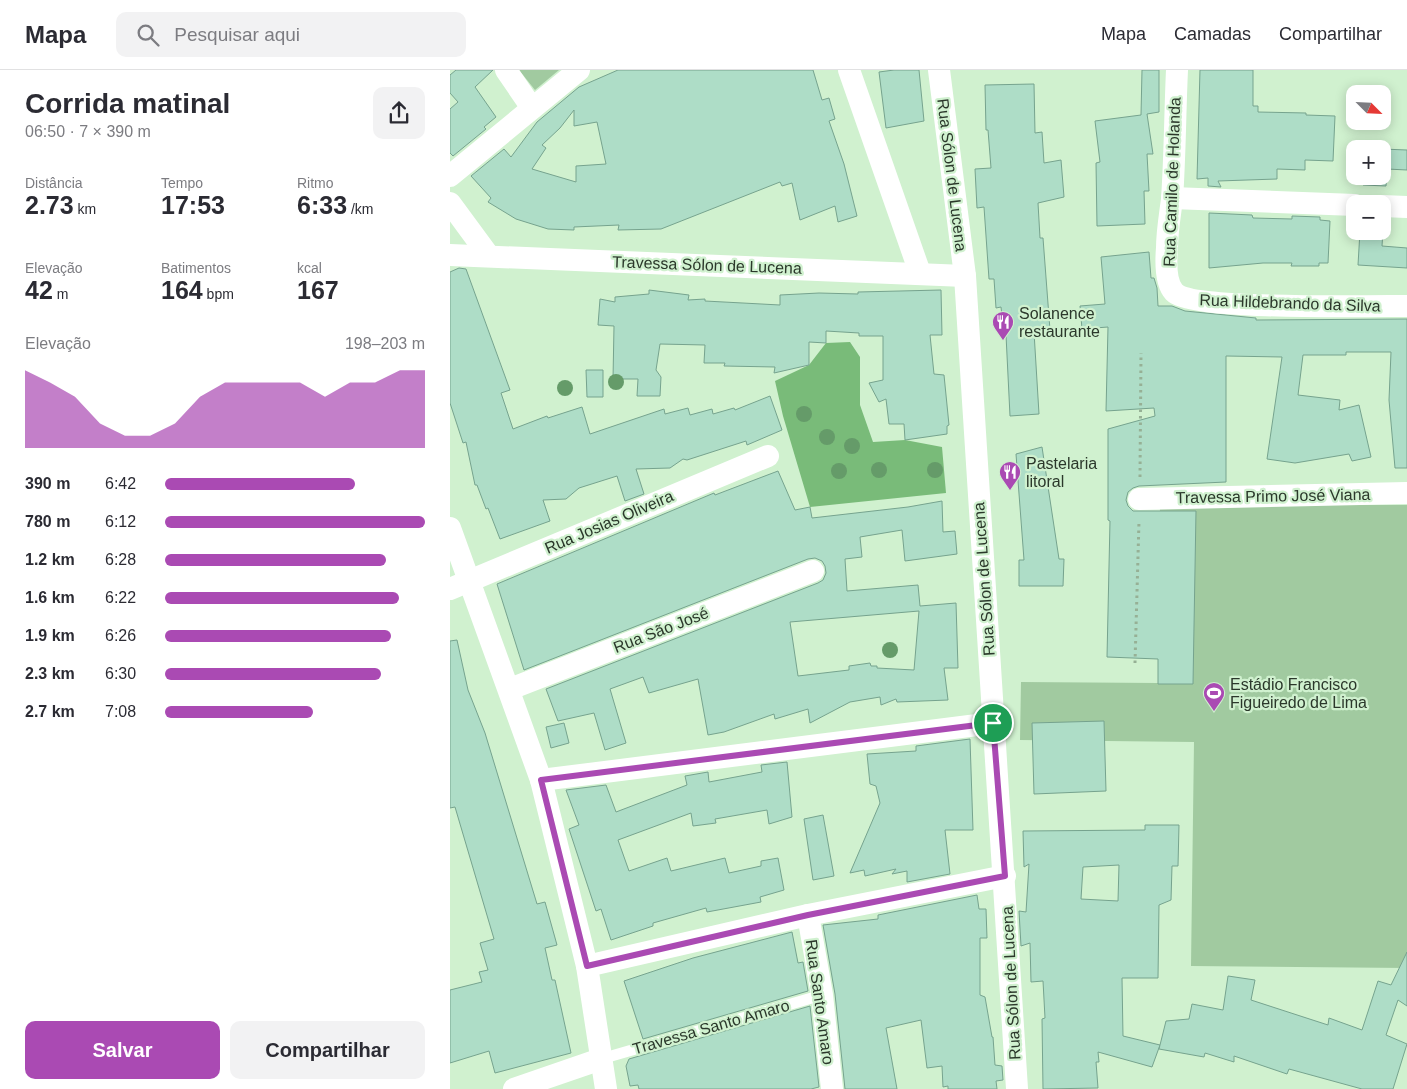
<!DOCTYPE html>
<html lang="pt">
<head>
<meta charset="utf-8">
<style>
  body { margin:0; font-family:Helvetica,sans-serif; background:#f2f2f3; color:#2b2b33; height:100vh; display:flex; flex-direction:column; font-size:19px; white-space:nowrap }
  * { box-sizing:border-box; margin:0 }
  p { font-size:16px; color:#7c7c81 }
  .icon { flex:none; width:28px; height:28px; fill:none; stroke:currentColor; stroke-width:2; stroke-linecap:round; stroke-linejoin:round }
  .map { position:relative; flex:1; overflow:hidden }
  .details { display:flex; flex-direction:column; background:#fff; width:450px }
  .details>* { flex:none }
  .needle { width:32px; rotate:114deg }
  .controls { position:absolute; left:896px; top:15px; display:grid; gap:10px }
  .controls a { display:grid; place-items:center; width:45px; height:45px; border-radius:10px; background:#fff; box-shadow:0 2px 12px #0003; font-size:25px }
  .pin { position:absolute; display:grid; place-items:center; width:42px; height:42px; color:#fff; margin:-21px; border:2px solid #fff; border-radius:50%; box-shadow:0 1px 5px #0007 }
  .round { display:grid; place-items:center; flex:none; width:52px; height:52px; border-radius:10px; background:#f2f2f3 }
  .summary { display:flex; align-items:center; justify-content:space-between; height:85px; padding:0 25px }
  h1 { font-size:28px; font-weight:600; line-height:38px }
  .metrics { display:grid; grid-template-columns:repeat(3,1fr); gap:8px; height:85px; padding:5px 25px }
  .metrics div { display:grid; align-content:center }
  .metrics b { font-size:25px; font-weight:600 }
  .metrics small { font-size:14px; font-weight:400 }
  .metrics p { font-size:14px }
  .chart { height:140px; padding:10px 25px }
  .chart p { display:flex; justify-content:space-between }
  .chart svg { width:100%; height:90px; margin-top:5px; fill:#aa4ab3; opacity:.7 }
  .primary-button { display:flex; gap:10px; margin-top:auto; padding:10px 25px }
  .primary-button a { flex:1; height:58px; border-radius:10px; background:#aa4ab3; color:#fff; font-size:20px; font-weight:600; line-height:58px; text-align:center }
  .primary-button a+a { background:#f2f2f3; color:#2b2b33 }
  ul { padding:0 25px; list-style:none; font-size:16px }
  li { display:grid; grid-template-columns:80px 60px 1fr; align-items:center; height:38px }
  li i { height:12px; border-radius:6px; background:#aa4ab3 }
  header { display:flex; align-items:center; gap:30px; box-sizing:border-box; height:70px; padding:0 25px; background:#fff; border-bottom:1px solid #e1e1e2 }
  header strong { font-size:24px }
  nav { display:flex; gap:28px; margin-inline-start:auto; font-size:18px }
  .search { width:350px; height:45px; background:#f2f2f3; display:flex; align-items:center; gap:12px; box-sizing:border-box; padding:0 18px; border-radius:10px; color:#7c7c81; font-size:19px }
  main { display:flex; flex:1; min-height:0 }
  .map>svg:first-child { display:block }
</style>
</head>
<body>
<header>
<strong>Mapa</strong>
<div class="search"><svg class="icon" aria-label="search" viewBox="0 0 24 24"><circle cx="10" cy="10" r="6"/><path d="M15 15l6 6"/></svg>Pesquisar aqui</div>
<nav><a>Mapa</a><a>Camadas</a><a>Compartilhar</a></nav>
</header>
<main>
<section class="details">
<div class="summary"><div><h1>Corrida matinal</h1><p>06:50 · 7 × 390 m</p></div><a class="round"><svg class="icon" aria-label="share" viewBox="0 0 24 24"><path d="M12 15V3M7 8l5-5 5 5M5 13v7h14v-7"/></svg></a></div>
<div class="metrics">
<div><p>Distância</p><b>2.73<small> km</small></b></div>
<div><p>Tempo</p><b>17:53</b></div>
<div><p>Ritmo</p><b>6:33<small> /km</small></b></div>
</div>
<div class="metrics">
<div><p>Elevação</p><b>42<small> m</small></b></div>
<div><p>Batimentos</p><b>164<small> bpm</small></b></div>
<div><p>kcal</p><b>167</b></div>
</div>
<div class="chart"><p><span>Elevação</span>198–203 m</p>
<svg viewBox="0 0 160 44" preserveAspectRatio="none"><path d="M0 44V6L10 12L20 19L30 32L40 38L50 38L60 32L70 19L80 12L90 12L100 12L110 12L120 19L130 12L140 12L150 6L160 6V44z"/></svg>
</div>
<ul>
<li><b>390 m</b>6:42<i style="width:73%"></i></li>
<li><b>780 m</b>6:12<i style="width:100%"></i></li>
<li><b>1.2 km</b>6:28<i style="width:85%"></i></li>
<li><b>1.6 km</b>6:22<i style="width:90%"></i></li>
<li><b>1.9 km</b>6:26<i style="width:87%"></i></li>
<li><b>2.3 km</b>6:30<i style="width:83%"></i></li>
<li><b>2.7 km</b>7:08<i style="width:57%"></i></li>
</ul>
<div class="primary-button"><a>Salvar</a><a>Compartilhar</a></div>
</section>
<div class="map">
<svg width="957" height="1019" viewBox="0 0 957 1019">
  <rect width="100%" height="100%" fill="#d0f1cf"/>
  <!-- green -->
  <g fill="#a1caa0">
    <polygon points="69,0 109,0 85,20"/>
    <polygon points="710,434 957,435 957,898 741,896 744,672 570,670 571,612 708,613"/>
  </g>
  <!-- forest -->
  <polygon fill="#79bb79" points="400,272 410,287 410,335 423,372 455,370 492,377 496,423 360,437 333,346 325,311 359,295 376,273"/>
  <!-- building -->
  <g fill="#aeddc7" stroke="#76a38e" fill-rule="evenodd">
    <polygon points="6,0 43,0 25,17 46,47 34,57 36,59 3,86 0,83 0,39 8,32 0,23 0,5"/>
    <path d="M168 0H363L372 30 379 28 385 49 379 51 394 94 407 146 388 152 385 136 350 150 342 113 332 116 330 112 211 159 168 160 169 155 124 157V160L98 159 66 149 38 132 41 128 21 106 54 79 61 87 87 52 129 17ZM124 40V56L147 52 156 94 126 96V112L82 99 96 78 92 75 110 58Z"/>
    <polygon points="444,0 469,0 474,51 436,58 429,2"/>
    <polygon points="692,0 709,0 709,42 697,44 703,84 697,84 699,121 694,121 695,154 647,156 646,93 650,92 645,51 691,45"/>
    <polygon points="750,0 803,0 803,36 808,36 808,42 856,43 856,45 885,46 883,91 855,90 855,100 827,99 827,109 768,111 771,117 758,116 758,108 747,109"/>
    <polygon points="584,14 585,63 592,62 594,93 611,90 614,127 588,133 590,168 593,168 600,260 584,262 589,344 560,346 556,265 554,266 551,237 546,238 544,209 539,209 534,137 527,138 525,99 541,98 538,60 536,60 535,15"/>
    <polygon points="932,79 957,80 957,100 937,99 936,116 913,115 913,106 932,106"/>
    <polygon points="759,143 802,145 803,148 842,149 842,146 870,147 870,150 880,151 878,193 869,193 869,196 841,196 842,193 813,193 759,198"/>
    <polygon points="910,161 933,161 932,176 957,178 957,198 908,195"/>
    <polygon points="699,182 701,208 704,208 707,218 708,236 722,236 735,241 806,248 806,250 957,249 957,398 945,398 939,330 941,282 896,282 896,285 853,285 848,325 890,330 889,340 909,335 921,387 902,391 899,384 845,393 817,389 832,287 776,286 776,412 689,416 683,418 678,422 676,430 678,436 683,441 746,441 743,614 708,614 708,589 657,587 660,451 658,450 658,359 705,346 704,338 656,341 658,257 632,259 630,236 655,234 651,187"/>
    <polygon points="9,198 16,199 60,320 51,323 63,359 97,346 98,348 132,337 140,364 214,339 215,344 238,338 240,345 262,339 263,344 284,338 285,340 320,326 332,360 297,375 296,371 237,390 233,389 220,398 186,399 194,424 175,431 167,406 129,418 116,429 93,430 100,451 50,469 38,438 36,439 27,415 25,415 16,372 13,373 0,333 0,202"/>
    <polygon points="199,220 239,225 238,230 255,229 255,231 330,235 330,225 369,223 408,224 408,222 491,220 492,265 480,265 484,304 494,305 499,355 497,356 497,364 455,370 454,354 439,354 436,329 429,332 419,313 433,310 433,266 409,266 409,263 376,261 376,273 359,272 359,295 324,303 325,297 274,296 275,293 254,293 255,275 210,274 206,300 211,307 210,326 187,326 188,309 163,309 164,256 148,255 150,229 165,232 165,227 199,224"/>
    <polygon points="136,300 153,300 153,327 137,327"/>
    <polygon points="592,377 609,489 614,489 613,516 569,516 569,490 574,490 566,384"/>
    <path d="M328 401 345 440 360 437 362 448 458 437 492 431 493 462 505 461 507 484 455 491 452 460 410 467 412 487 395 489 397 521 468 515 470 536 506 533 508 598H494L498 630 447 632 446 629 431 635 430 627 400 632 360 653 358 639 325 649 324 644 274 662 258 665 248 609 199 623 193 607 160 619 176 673 155 680 144 643 108 651 96 619 368 513 373 510 376 503 375 496 372 491 365 488 358 489 74 600 47 514 264 423 265 425ZM469 541 464 600 427 598V596H421L420 593 399 596V600L348 606 340 552Z"/>
    <polygon points="7,570 18,620 35,663 87,834 95,832 107,875 95,878 102,910 105,910 121,983 45,1003 39,981 0,993 0,920 32,912 29,902 38,900 30,873 44,869 5,737 0,738 0,571"/>
    <polygon points="654,651 656,721 584,724 582,653"/>
    <polygon points="114,653 119,673 101,678 96,657"/>
    <polygon points="520,669 523,760 495,760 500,804 457,812 457,801 442,804 446,799 415,806 414,800 400,803 430,733 426,716 420,714 417,684 466,681 466,676"/>
    <polygon points="337,692 342,747 319,754 317,740 265,749 266,753 243,756 241,743 168,770 179,801 217,788 221,801 275,788 279,803 311,796 311,791 328,788 334,820 310,827 311,832 257,842 256,838 203,853 203,856 161,870 151,839 146,841 119,759 129,755 116,720 156,715 166,742 237,715 235,706 258,702 259,712 312,702 311,695"/>
    <polygon points="373,745 384,806 363,810 354,749"/>
    <path d="M695 755H729L728 796H722L721 830 709 835 708 908H672L673 966 710 975 702 997 648 982 649 992H646L648 1018 593 1019 592 949 595 948 593 911 581 912 580 873 571 876 569 841 576 842 579 794 574 797 573 761 695 760ZM669 795 668 831 631 829 633 797Z"/>
    <polygon points="527,825 529,839 536,839 537,868 530,868 530,925 535,927 542,967 543,967 545,995 552,996 553,1010 546,1011 547,1019 498,1019 498,1016 493,1017 492,996 477,998 471,950 436,958 447,1019 395,1019 385,924 373,855 428,849 428,845"/>
    <polygon points="342,862 348,893 353,892 358,921 193,969 174,911 243,888"/>
    <polygon points="957,882 957,936 948,930 936,965 957,974 943,1019 912,1019 839,999 837,1004 784,986 784,992 755,983 754,987 709,979 716,951 739,949 742,934 773,940 778,906 805,910 801,930 878,955 879,948 912,960 928,911 941,915"/>
    <polygon points="360,936 369,1017 361,1019 189,1019 188,1015 180,1016 176,996 179,989"/>
  </g>
  <g fill="none" stroke-linecap="round" stroke-linejoin="round">
    <!-- path -->
    <g stroke="#96b095" stroke-width="3" stroke-dasharray="2.5 4" stroke-linecap="butt">
      <polyline points="690,407 691,283"/>
      <polyline points="685,593 689,451"/>
    </g>
    <!-- service -->
    <polyline stroke="#fff" stroke-width="11" points="151,989 372,925"/>
    <!-- minor -->
    <g stroke="#fff" stroke-width="22">
      <polyline points="56,0 82,38"/>
      <polyline points="399,0 470,203"/>
      <polyline points="489,0 515,206 567,1019"/>
      <path d="M727 0C725 43 725 86 722 129 720 145 717 162 717 178 716 190 715 212 724 222 741 240 923 236 957 236"/>
      <polyline points="0,106 129,0"/>
      <polyline points="722,128 905,135"/>
      <polyline points="0,133 39,186"/>
      <polyline points="932,136 957,137"/>
      <polyline points="0,185 515,206"/>
      <polyline points="689,429 957,423"/>
      <polyline points="0,458 91,710 137,896 156,1019"/>
      <polyline points="0,519 318,386"/>
      <polyline points="60,619 363,501"/>
      <polyline points="91,710 543,653"/>
      <polyline points="358,845 372,925 382,1019"/>
      <polyline points="137,896 358,845 555,806"/>
      <polyline points="64,1019 151,989"/>
    </g>
  </g>
  <!-- trees -->
  <g fill="#659b69">
    <circle cx="166" cy="312" r="8"/>
    <circle cx="115" cy="318" r="8"/>
    <circle cx="354" cy="344" r="8"/>
    <circle cx="377" cy="367" r="8"/>
    <circle cx="402" cy="376" r="8"/>
    <circle cx="429" cy="400" r="8"/>
    <circle cx="485" cy="400" r="8"/>
    <circle cx="389" cy="401" r="8"/>
    <circle cx="440" cy="580" r="8"/>
  </g>
  <g fill="none" stroke-linecap="round" stroke-linejoin="round">
    <!-- route casing -->
    <g stroke="#fff" stroke-width="10">
      <polygon id="route" points="543,653 555,806 358,845 137,896 91,710"/>
    </g>
    <!-- route -->
    <use href="#route" stroke="#aa4ab3" stroke-width="6"/>
  </g>
  <!-- icons -->
  <defs>
    <g id="restaurant-pin" transform="scale(1.125)"><path d="M0 17L-7.5 6A9.5 9.5 0 1 1 7.5 6Z" fill="#aa4ab3" stroke="#d0f1cf"/><path d="M-5-6h1v4h1v-4h1v4h1v-4h1v5L-1.5 .5V6h-2V.5L-5-1ZM5-6V6H3V1.5H1.5Q1.5-4 5-6Z" fill="#fff"/></g>
    <g id="stadium-pin" transform="scale(1.125)"><path d="M0 17L-7.5 6A9.5 9.5 0 1 1 7.5 6Z" fill="#aa4ab3" stroke="#d0f1cf"/><path d="M0-5a6.5 5 0 1 0 0 10a6.5 5 0 1 0 0-10ZM-3.5-1.8h7v3.6h-7Z" fill="#fff"/></g>
  </defs>
  <g fill-rule="evenodd">
    <use href="#restaurant-pin" x="553" y="252"/>
    <use href="#restaurant-pin" x="560" y="402"/>
    <use href="#stadium-pin" x="764" y="623"/>
  </g>
  <g text-anchor="middle" dominant-baseline="central" stroke-width="4.5" stroke-linejoin="round" paint-order="stroke">
    <!-- street labels -->
    <g font-size="16" fill="#2b382b" stroke="#d0f1cf">
      <text transform="translate(502 105) rotate(83)">Rua Sólon de Lucena</text>
      <text transform="translate(722 112) rotate(-88)">Rua Camilo de Holanda</text>
      <text transform="translate(257 195) rotate(2)">Travessa Sólon de Lucena</text>
      <text transform="translate(840 233) rotate(2)">Rua Hildebrando da Silva</text>
      <text transform="translate(823 426) rotate(-1)">Travessa Primo José Viana</text>
      <text transform="translate(159 452) rotate(-23)">Rua Josias Oliveira</text>
      <text transform="translate(534 509) rotate(-94)">Rua Sólon de Lucena</text>
      <text transform="translate(211 560) rotate(-21)">Rua São José</text>
      <text transform="translate(561 913) rotate(-93)">Rua Sólon de Lucena</text>
      <text transform="translate(370 932) rotate(82)">Rua Santo Amaro</text>
      <text transform="translate(261 957) rotate(-16)">Travessa Santo Amaro</text>
    </g>
    <!-- poi labels -->
    <g font-size="16" fill="#2b382b" stroke="#d0f1cf" text-anchor="start">
      <text x="569" y="243">Solanence<tspan x="569" dy="18">restaurante</tspan></text>
      <text x="576" y="393">Pastelaria<tspan x="576" dy="18">litoral</tspan></text>
      <text x="780" y="614">Estádio Francisco<tspan x="780" dy="18">Figueiredo de Lima</tspan></text>
    </g>
  </g>
</svg>
<div class="controls">
<a><svg class="needle" viewBox="-14 -14 28 28"><path d="M0-13l5 13h-10z" fill="#e53935"/><path d="M0 13l5-13h-10z" fill="#7c7c81"/></svg></a>
<a>+</a>
<a>−</a>
</div>
<div class="pin" style="left:543px;top:653px;background:#1e9e55"><svg class="icon" aria-label="arrive" viewBox="0 0 24 24"><path d="M6 21V4h12l-3 4 3 4H6"/></svg></div>
</div>
</main>
</body>
</html>
